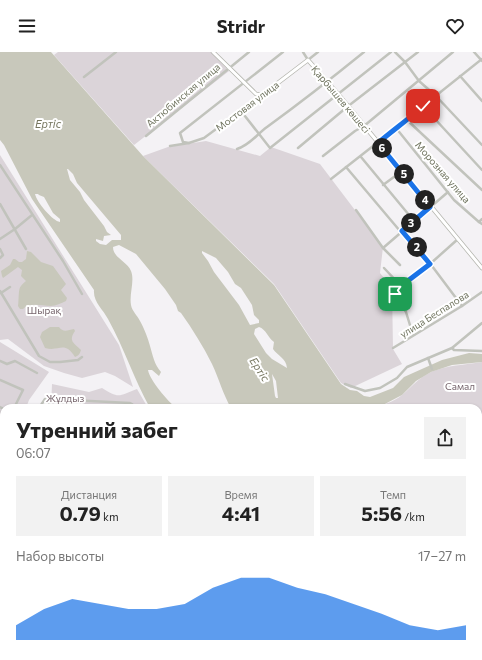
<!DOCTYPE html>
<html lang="ru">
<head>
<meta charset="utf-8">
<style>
  body { margin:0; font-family:Commissioner,sans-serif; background:#f2f2f2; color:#222; height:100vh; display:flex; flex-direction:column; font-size:15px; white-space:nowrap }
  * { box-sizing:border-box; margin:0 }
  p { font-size:13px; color:#767676 }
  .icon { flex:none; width:22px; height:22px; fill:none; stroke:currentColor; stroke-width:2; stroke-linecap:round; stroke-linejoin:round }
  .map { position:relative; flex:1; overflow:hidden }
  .details { position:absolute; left:0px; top:352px; width:482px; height:256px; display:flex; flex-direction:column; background:#fff; border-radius:12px 12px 0 0; box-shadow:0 1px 3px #0004 }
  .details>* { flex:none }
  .pin { position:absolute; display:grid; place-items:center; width:34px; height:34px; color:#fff; margin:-17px; border-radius:8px; box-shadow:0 2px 6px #0006 }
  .km { position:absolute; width:20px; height:20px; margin:-10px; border-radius:50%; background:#222; color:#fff; font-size:11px; line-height:20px; text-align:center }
  .round { display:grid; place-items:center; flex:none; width:42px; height:42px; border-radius:0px; background:#f2f2f2 }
  .summary { display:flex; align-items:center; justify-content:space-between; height:68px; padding:0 16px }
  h1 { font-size:22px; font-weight:700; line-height:30px }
  .metrics { display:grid; grid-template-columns:repeat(3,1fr); gap:6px; height:68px; padding:4px 16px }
  .metrics div { display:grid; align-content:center; border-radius:0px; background:#f2f2f2; text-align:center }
  .metrics b { font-size:20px; font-weight:700 }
  .metrics small { font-size:11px; font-weight:400 }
  .metrics p { font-size:11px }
  .chart { height:112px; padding:8px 16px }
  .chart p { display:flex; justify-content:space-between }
  .chart svg { width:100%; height:72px; margin-top:4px; fill:#1a73e8; opacity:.7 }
  header { display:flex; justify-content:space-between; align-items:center; height:52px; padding:0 16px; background:#fff; font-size:18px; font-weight:700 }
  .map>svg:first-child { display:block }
</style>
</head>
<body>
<header><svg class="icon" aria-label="menu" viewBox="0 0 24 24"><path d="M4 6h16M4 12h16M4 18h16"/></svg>Stridr<svg class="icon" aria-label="heart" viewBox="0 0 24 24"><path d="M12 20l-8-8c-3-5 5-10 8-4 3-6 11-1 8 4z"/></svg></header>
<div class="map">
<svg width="482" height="608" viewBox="0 0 482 608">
  <rect width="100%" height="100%" fill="#f4f2f5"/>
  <!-- green -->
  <g fill="#dbd4d9">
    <polygon points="58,0 211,0 229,19 134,93 54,3"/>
    <polygon points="206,89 260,104 271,95 320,112 383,195 380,221 392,236 393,297 402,312 351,336 341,331 274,232 143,104 168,95"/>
    <polygon points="0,103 119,293 133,335 115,324 105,320 82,326 64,321 44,314 8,287 0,288"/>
    <polygon points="0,290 49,320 29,348 26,356 4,356 4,402 0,400"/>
    <path d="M482 310V570L478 575V356H371C382 353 394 350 402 343 413 334 417 327 431 320 447 313 465 313 482 310Z"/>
    <path d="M52 332 89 340 102 336C119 347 119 344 137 337L148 356H51Z"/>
    <polygon points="0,403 4,405 4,434 0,431"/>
  </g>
  <!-- water -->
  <g fill="#c8c8bb" fill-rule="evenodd">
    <path d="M0 0H51L143 104 274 233 341 332 350 338 357 339 364 344 370 345 393 336 404 325 442 308 469 301 482 302V310L452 313 431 320 416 329 402 343 383 353 371 356H231C223 342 219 327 212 312 203 294 193 278 181 261L178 259 176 253 165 237 136 202 119 193 113 195C113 206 127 209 131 219 135 229 129 242 131 253 132 259 137 263 140 269 144 276 148 286 150 294 153 304 154 312 161 320L159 324 152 318H148C150 329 168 349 176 356H150C134 327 124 296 108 267 103 257 93 250 94 238L32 147 4 93 0 88ZM67 117H68L73 122 77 131 121 183V188H112L106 193 100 192 96 189V187L103 189 104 184 111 183 107 180 104 174 84 148 80 140 70 128ZM35 142H38L39 143 44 145 53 161 60 167V170C53 169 37 151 35 142ZM202 199 216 206 228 220 235 232 241 236 252 253 254 263 259 268V271L250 273 239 253 214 220 208 209 202 201ZM259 275C266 277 268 286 274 290L273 297C278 304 286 306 287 316L272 307 266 301 254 282 255 277ZM272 322 276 329 278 346H276L275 344Z"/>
    <path d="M27 199 31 200 41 210 53 214 66 232 61 238 67 246 66 249C61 251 56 254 51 254 41 254 30 250 23 257H20L18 254C19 249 18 236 21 234 22 232 24 231 26 229L21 224 22 218 18 215 3 226 2 224 1 219 10 213 13 207H15L19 210H22L26 207Z"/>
    <path d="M50 275H59C63 281 68 278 74 277L75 279C68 289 74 291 81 298 80 302 78 304 75 305 64 288 60 300 45 296L40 285 42 280Z"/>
    <polygon points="360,604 468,604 469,608 361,608"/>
  </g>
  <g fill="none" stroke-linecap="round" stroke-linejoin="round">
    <!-- major casing -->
    <g stroke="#b4b5ae" stroke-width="4.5">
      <polyline id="major" points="213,0 256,42 262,43 308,8 338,42 482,216"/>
    </g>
    <!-- minor -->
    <g stroke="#c1c3bc" stroke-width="2.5">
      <polyline points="303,0 308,8 318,0"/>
      <polyline points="395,0 405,10 419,29 436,44 482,93"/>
      <polyline points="474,0 482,9"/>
      <polyline points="460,24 482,49"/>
      <polyline points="84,25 116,0"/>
      <polyline points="423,54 482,118"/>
      <polyline points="241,59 270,96 391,0"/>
      <polyline points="407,68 482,138"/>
      <polyline points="396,76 454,148 479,170 482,172"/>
      <polyline points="146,84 249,0"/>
      <polyline points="189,91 183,90 180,81 283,0"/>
      <polyline points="170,94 189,91 204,86 262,43"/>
      <polyline points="298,96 347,55 418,0"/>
      <path d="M237 97C250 93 256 83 267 75 300 51 332 26 364 0"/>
      <polyline points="323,104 355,79 364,74 453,0"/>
      <polyline points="361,105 414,169"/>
      <polyline points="0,113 63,209 82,242"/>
      <polyline points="346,115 400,179 402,179 423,202 462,254"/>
      <polyline points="331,127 396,76 407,68 423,54 482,7"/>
      <polyline points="383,133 402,119"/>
      <polyline points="0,152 26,197"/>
      <polyline points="356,158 383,196 400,213"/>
      <polyline points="479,170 482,167"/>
      <polyline points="0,187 15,177 32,163"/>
      <polyline points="383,196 448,140"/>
      <polyline points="0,197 3,203 0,206"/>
      <polyline points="384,216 401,234 395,242 406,260 413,283"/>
      <polyline points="401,234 430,212 458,187"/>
      <polyline points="0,239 39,304 50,310 60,310 78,308 82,305"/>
      <polyline points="1,241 10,235"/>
      <polyline points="393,296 462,254 482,240"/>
      <polyline points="452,296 454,298 482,299"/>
      <polyline points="428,306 432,317"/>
      <polyline points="0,309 7,312 15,309 37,321"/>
      <polyline points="0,328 23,338 14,356"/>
      <polyline points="345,332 365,339 380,336 397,326 407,315 452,296 482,271"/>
      <polyline points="0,355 4,357"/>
      <polyline points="39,356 45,347 50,347 130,351 132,352 135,356"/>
      <polyline points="49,356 50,347"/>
      <polyline points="0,375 4,377"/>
      <polyline points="0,388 4,390"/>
      <polyline points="0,416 4,418"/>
    </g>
    <!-- major -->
    <use href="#major" stroke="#fff" stroke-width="3"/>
  </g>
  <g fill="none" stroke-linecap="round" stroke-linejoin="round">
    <!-- route casing -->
    <g stroke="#fff" stroke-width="8">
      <path id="route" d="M395 242 401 234 430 212 402 179 430 155 378 91C393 78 409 67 423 54"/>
    </g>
    <!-- route -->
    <use href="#route" stroke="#1a73e8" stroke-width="5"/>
  </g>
  <g text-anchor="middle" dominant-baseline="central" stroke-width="4" stroke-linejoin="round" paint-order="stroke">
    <!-- street labels -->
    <g font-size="10" fill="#70745f" stroke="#fff">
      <text transform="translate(183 43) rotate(-40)">Актюбинская улица</text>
      <text transform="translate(341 47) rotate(50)">Қарбышев көшесі</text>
      <text transform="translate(247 54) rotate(-37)">Мостовая улица</text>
      <text transform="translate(443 120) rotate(49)">Морозная улица</text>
      <text transform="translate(434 262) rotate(-32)">улица Беспалова</text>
    </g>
    <!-- park labels -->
    <g font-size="10" fill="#77666d" stroke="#fff">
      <text x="44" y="258">Шырақ</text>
      <text x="460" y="334">Самал</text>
      <text x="65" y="346">Жұлдыз</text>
    </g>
    <!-- water labels -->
    <g font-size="11" font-style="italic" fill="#75755e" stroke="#fff">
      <text x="48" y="71">Ертіс</text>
      <text transform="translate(260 317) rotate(57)">Ертіс</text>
    </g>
  </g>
</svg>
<div class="pin" style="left:395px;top:242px;background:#1e9e55"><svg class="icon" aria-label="arrive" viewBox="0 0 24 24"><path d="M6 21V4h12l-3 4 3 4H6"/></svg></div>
<div class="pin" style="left:423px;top:54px;background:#d93025"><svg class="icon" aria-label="check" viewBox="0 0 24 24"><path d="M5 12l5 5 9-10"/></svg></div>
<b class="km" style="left:417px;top:195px">2</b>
<b class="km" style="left:411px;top:171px">3</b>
<b class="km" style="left:425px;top:148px">4</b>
<b class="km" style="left:404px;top:122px">5</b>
<b class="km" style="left:382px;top:96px">6</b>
<section class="details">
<div class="summary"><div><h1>Утренний забег</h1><p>06:07</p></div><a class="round"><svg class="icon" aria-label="share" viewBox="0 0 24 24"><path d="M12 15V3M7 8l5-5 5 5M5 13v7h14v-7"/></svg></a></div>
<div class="metrics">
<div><p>Дистанция</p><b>0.79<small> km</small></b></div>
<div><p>Время</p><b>4:41</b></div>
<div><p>Темп</p><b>5:56<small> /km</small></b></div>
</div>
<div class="chart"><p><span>Набор высоты</span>17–27 m</p>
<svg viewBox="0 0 160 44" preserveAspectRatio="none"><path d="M0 44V35L10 25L20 19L30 22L40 25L50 25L60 22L70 12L80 6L90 6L100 12L110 16L120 22L130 28L140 35L150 38L160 35V44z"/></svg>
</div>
</section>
</div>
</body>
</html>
